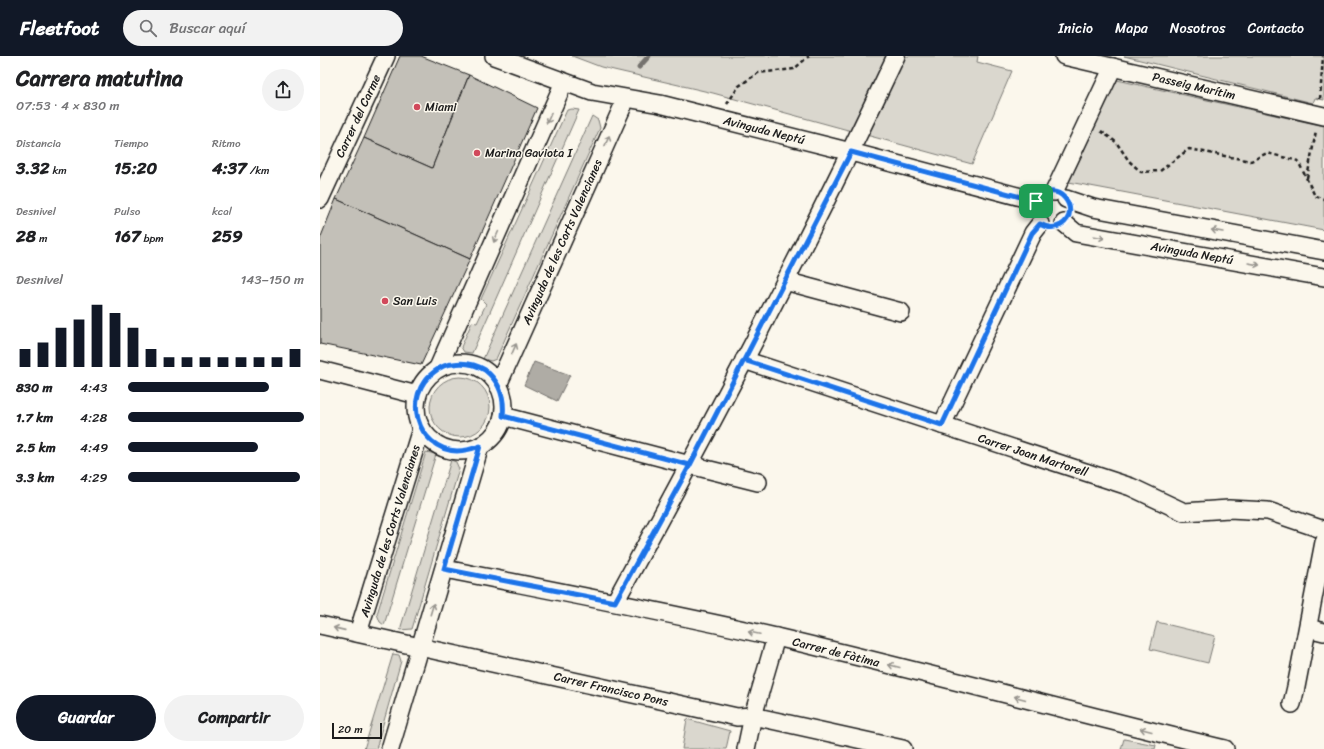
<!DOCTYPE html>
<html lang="es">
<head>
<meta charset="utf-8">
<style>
  body { margin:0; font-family:Sriracha,sans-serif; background:#f2f2f2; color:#202124; height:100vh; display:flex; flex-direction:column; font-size:15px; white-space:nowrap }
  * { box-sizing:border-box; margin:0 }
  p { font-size:13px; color:#757577 }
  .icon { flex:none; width:22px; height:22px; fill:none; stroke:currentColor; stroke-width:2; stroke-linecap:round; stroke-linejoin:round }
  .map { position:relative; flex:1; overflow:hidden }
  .details { display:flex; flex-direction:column; background:#fff; width:320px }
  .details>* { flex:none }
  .scale { position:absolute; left:12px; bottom:10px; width:50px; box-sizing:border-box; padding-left:4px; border:2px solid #1c1c1c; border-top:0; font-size:11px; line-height:14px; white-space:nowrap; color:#1c1c1c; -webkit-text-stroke:3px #fbf7ec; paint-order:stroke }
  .pin { position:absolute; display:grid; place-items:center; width:34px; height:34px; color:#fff; margin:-17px; border-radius:8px; box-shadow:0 2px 6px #0006 }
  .round { display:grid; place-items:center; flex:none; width:42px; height:42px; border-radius:21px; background:#f2f2f2 }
  .headline { display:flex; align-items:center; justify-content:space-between; height:68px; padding:0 16px }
  h1 { font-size:22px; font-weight:700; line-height:30px }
  .metrics { display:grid; grid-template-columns:repeat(3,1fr); gap:6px; height:68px; padding:4px 16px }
  .metrics div { display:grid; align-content:center }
  .metrics b { font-size:17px; font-weight:700 }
  .metrics small { font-size:11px; font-weight:400 }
  .metrics p { font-size:11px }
  .chart { height:112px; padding:8px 16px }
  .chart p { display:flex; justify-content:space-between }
  .chart svg { width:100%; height:72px; margin-top:4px; stroke:#111827; stroke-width:6 }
  .button { display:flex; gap:8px; margin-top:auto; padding:8px 16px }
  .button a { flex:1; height:46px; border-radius:24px; background:#111827; color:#fff; font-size:16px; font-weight:700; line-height:46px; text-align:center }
  .button a+a { background:#f2f2f2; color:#202124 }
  ul { padding:0 16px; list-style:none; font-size:13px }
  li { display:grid; grid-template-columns:64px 48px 1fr; align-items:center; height:30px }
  li i { height:10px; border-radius:5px; background:#111827 }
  header { display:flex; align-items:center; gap:24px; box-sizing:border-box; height:56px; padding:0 20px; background:#111827; color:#fff }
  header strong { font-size:19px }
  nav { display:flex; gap:22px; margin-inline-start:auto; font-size:14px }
  .search { width:280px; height:36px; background:#f2f2f2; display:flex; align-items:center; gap:10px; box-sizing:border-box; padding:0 14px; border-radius:22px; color:#757577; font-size:15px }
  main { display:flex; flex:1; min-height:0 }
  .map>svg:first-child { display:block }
</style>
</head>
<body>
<header>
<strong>Fleetfoot</strong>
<div class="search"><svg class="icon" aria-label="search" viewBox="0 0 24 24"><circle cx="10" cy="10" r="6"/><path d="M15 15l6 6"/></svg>Buscar aquí</div>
<nav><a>Inicio</a><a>Mapa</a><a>Nosotros</a><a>Contacto</a></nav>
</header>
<main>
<section class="details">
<div class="headline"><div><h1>Carrera matutina</h1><p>07:53 · 4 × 830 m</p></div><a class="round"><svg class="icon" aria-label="share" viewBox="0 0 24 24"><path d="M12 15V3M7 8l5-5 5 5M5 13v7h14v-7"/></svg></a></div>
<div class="metrics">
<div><p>Distancia</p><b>3.32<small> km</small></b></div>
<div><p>Tiempo</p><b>15:20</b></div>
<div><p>Ritmo</p><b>4:37<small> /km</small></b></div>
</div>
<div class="metrics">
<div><p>Desnivel</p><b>28<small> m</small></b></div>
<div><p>Pulso</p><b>167<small> bpm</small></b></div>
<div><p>kcal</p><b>259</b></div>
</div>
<div class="chart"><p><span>Desnivel</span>143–150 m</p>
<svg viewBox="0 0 160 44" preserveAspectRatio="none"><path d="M5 44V33M15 44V29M25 44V20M35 44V15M45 44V6M55 44V11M65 44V20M75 44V33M85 44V38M95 44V38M105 44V38M115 44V38M125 44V38M135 44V38M145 44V38M155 44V33"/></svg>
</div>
<ul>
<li><b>830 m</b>4:43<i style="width:80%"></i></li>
<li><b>1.7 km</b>4:28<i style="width:100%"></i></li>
<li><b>2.5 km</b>4:49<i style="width:74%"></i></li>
<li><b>3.3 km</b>4:29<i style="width:98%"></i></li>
</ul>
<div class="button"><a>Guardar</a><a>Compartir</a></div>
</section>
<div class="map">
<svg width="1004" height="693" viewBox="0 0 1004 693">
  <rect width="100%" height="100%" fill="#fbf7ec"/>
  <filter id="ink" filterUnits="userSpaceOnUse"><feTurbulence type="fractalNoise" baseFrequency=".025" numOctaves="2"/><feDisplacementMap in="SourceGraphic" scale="8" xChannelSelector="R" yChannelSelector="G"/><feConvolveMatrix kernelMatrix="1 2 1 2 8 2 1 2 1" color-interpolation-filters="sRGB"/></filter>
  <g filter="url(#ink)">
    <!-- green -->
    <g fill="#dad7ce" stroke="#7b7a75">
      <polygon points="252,0 658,0 657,6 692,15 652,108 393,37 281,11"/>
      <polygon points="804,0 1004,0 1004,44 995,42 993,47"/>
      <polygon points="797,24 1004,70 1004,174 749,126"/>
      <polygon points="252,53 259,54 152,297 144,296 141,291 152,266 157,267 166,248 161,243 247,54"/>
      <polygon points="272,60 278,64 280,72 176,303 171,305 163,303"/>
      <circle cx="140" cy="351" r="30"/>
      <polygon points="106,396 116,398 64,569 60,566 57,558"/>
      <polygon points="131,404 136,406 139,413 92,573 80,574"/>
      <polygon points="837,566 895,580 888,607 830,593"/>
      <polygon points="73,598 79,599 81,605 56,693 44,693"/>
      <polygon points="367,663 410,675 406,693 362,693"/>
      <polygon points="804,683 836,689 835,693 801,693"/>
    </g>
    <!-- water -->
    <polygon fill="#afaca5" stroke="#74726e" points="214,306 250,319 237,345 204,329"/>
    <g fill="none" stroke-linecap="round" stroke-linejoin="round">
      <!-- stream -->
      <polyline stroke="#74726e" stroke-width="5" points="319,11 329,0"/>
    </g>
    <!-- building -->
    <g fill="#c3c0b8" stroke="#1c1c1c">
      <polygon points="80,0 101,0 149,19 112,112 44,82"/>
      <polygon points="149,19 217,52 150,203 16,143 44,82 112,112"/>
      <polygon points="16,143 150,203 101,309 0,288 0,183"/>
    </g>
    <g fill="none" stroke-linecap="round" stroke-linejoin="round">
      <!-- minor casing -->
      <g stroke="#1c1c1c" stroke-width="20">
        <g id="minor">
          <polyline points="174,0 272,36 340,48 531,96 716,145"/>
          <polyline points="744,0 1004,60"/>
          <polyline points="734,136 793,11"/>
          <polyline points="0,143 66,0"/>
          <polyline points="746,143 773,152 1004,195"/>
          <polyline points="744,167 756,177 1004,221"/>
          <polyline points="465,225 581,256"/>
          <polyline points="424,304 811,431 864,456 909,453 948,455 1004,474"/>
          <circle cx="140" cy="351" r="44"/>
          <polyline points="118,312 244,26"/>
          <polyline points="0,314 97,339"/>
          <polyline points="178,329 306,43"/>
          <polyline points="183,360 370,409 438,426"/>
          <polyline points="622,369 713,177 720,168"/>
          <path d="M125 513C235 535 346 556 456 581 606 616 755 657 905 693"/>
          <path d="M295 546C393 366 489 185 576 0"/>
          <polyline points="0,569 417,661 433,660 583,693"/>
          <polyline points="988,572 1004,576"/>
          <polyline points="38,577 101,373"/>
          <polyline points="972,648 976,631 1004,486"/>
          <polyline points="70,693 160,390"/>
          <polyline points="426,693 433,660 456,581"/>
        </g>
      </g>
      <!-- path -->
      <g stroke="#1c1c1c" stroke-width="2.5" stroke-dasharray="4 3" stroke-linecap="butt">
        <polyline points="1000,43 1003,0"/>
        <polyline points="407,48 419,30 438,17 474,13 489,0"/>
        <polyline points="781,75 796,86 809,105 821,116 840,115 869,93 931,105 947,97 978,105 995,140 1004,143"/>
        <polyline points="987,122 996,75"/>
      </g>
      <!-- minor -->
      <use href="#minor" stroke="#fbf7ec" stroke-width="17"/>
    </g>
    <!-- one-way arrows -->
    <defs><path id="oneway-shaft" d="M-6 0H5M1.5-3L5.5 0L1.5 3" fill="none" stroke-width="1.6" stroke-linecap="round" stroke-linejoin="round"/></defs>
    <g stroke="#97948e">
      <use href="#oneway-shaft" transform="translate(229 62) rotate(114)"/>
      <use href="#oneway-shaft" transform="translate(287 85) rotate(-66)"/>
      <use href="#oneway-shaft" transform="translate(897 175) rotate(-170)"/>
      <use href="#oneway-shaft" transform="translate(176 181) rotate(114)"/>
      <use href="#oneway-shaft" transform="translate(779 181) rotate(10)"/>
      <use href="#oneway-shaft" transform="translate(934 208) rotate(10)"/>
      <use href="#oneway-shaft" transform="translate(194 293) rotate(-66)"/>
      <use href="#oneway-shaft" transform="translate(112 553) rotate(-73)"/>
      <use href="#oneway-shaft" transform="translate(19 573) rotate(-167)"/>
      <use href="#oneway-shaft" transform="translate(434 577) rotate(-168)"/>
      <use href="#oneway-shaft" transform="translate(574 610) rotate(-166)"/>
      <use href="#oneway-shaft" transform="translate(700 642) rotate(-165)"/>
      <use href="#oneway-shaft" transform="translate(826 674) rotate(-166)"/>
    </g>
  </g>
  <g fill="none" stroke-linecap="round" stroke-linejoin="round" filter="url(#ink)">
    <!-- route casing -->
    <g stroke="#fff" stroke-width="8">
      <path id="route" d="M716 145 531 96 370 409 183 360C185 341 180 326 165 314 155 308 144 306 133 308 126 308 119 312 114 316 82 339 96 393 137 395 145 395 152 393 160 390L124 513 295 546 370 409 424 304 622 369 712 177 720 168C727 172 734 173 741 169 764 155 736 119 716 145"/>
    </g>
    <!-- route -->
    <use href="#route" stroke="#1a73e8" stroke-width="5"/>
  </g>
  <!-- markers -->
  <g fill="#d1495b" stroke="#fbf7ec" stroke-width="1.5">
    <circle cx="97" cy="51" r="4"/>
    <circle cx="157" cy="97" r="4"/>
    <circle cx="65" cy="245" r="4"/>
  </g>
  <g text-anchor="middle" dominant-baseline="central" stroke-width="3" stroke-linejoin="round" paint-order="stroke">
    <!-- street labels -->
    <g font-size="12" fill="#1c1c1c" stroke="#fbf7ec">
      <text transform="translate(874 30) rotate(13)">Passeig Marítim</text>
      <text transform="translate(38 60) rotate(-65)">Carrer del Carme</text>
      <text transform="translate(444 74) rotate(14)">Avinguda Neptú</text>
      <text transform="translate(242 186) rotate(-66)">Avinguda de les Corts Valencianes</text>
      <text transform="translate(872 197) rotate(10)">Avinguda Neptú</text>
      <text transform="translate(713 399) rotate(18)">Carrer Joan Martorell</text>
      <text transform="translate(70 475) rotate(-73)">Avinguda de les Corts Valencianes</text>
      <text transform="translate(516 596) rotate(14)">Carrer de Fàtima</text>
      <text transform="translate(291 633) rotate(13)">Carrer Francisco Pons</text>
    </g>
    <!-- poi labels -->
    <g font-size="12" fill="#1c1c1c" stroke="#fbf7ec" text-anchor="start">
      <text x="105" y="51">Miami</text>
      <text x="165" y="97">Marina Gaviota I</text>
      <text x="73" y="245">San Luis</text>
    </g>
  </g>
</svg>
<div class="scale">20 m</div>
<div class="pin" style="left:716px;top:145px;background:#1e9e55"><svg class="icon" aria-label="arrive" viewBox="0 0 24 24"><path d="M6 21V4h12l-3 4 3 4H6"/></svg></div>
</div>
</main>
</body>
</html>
